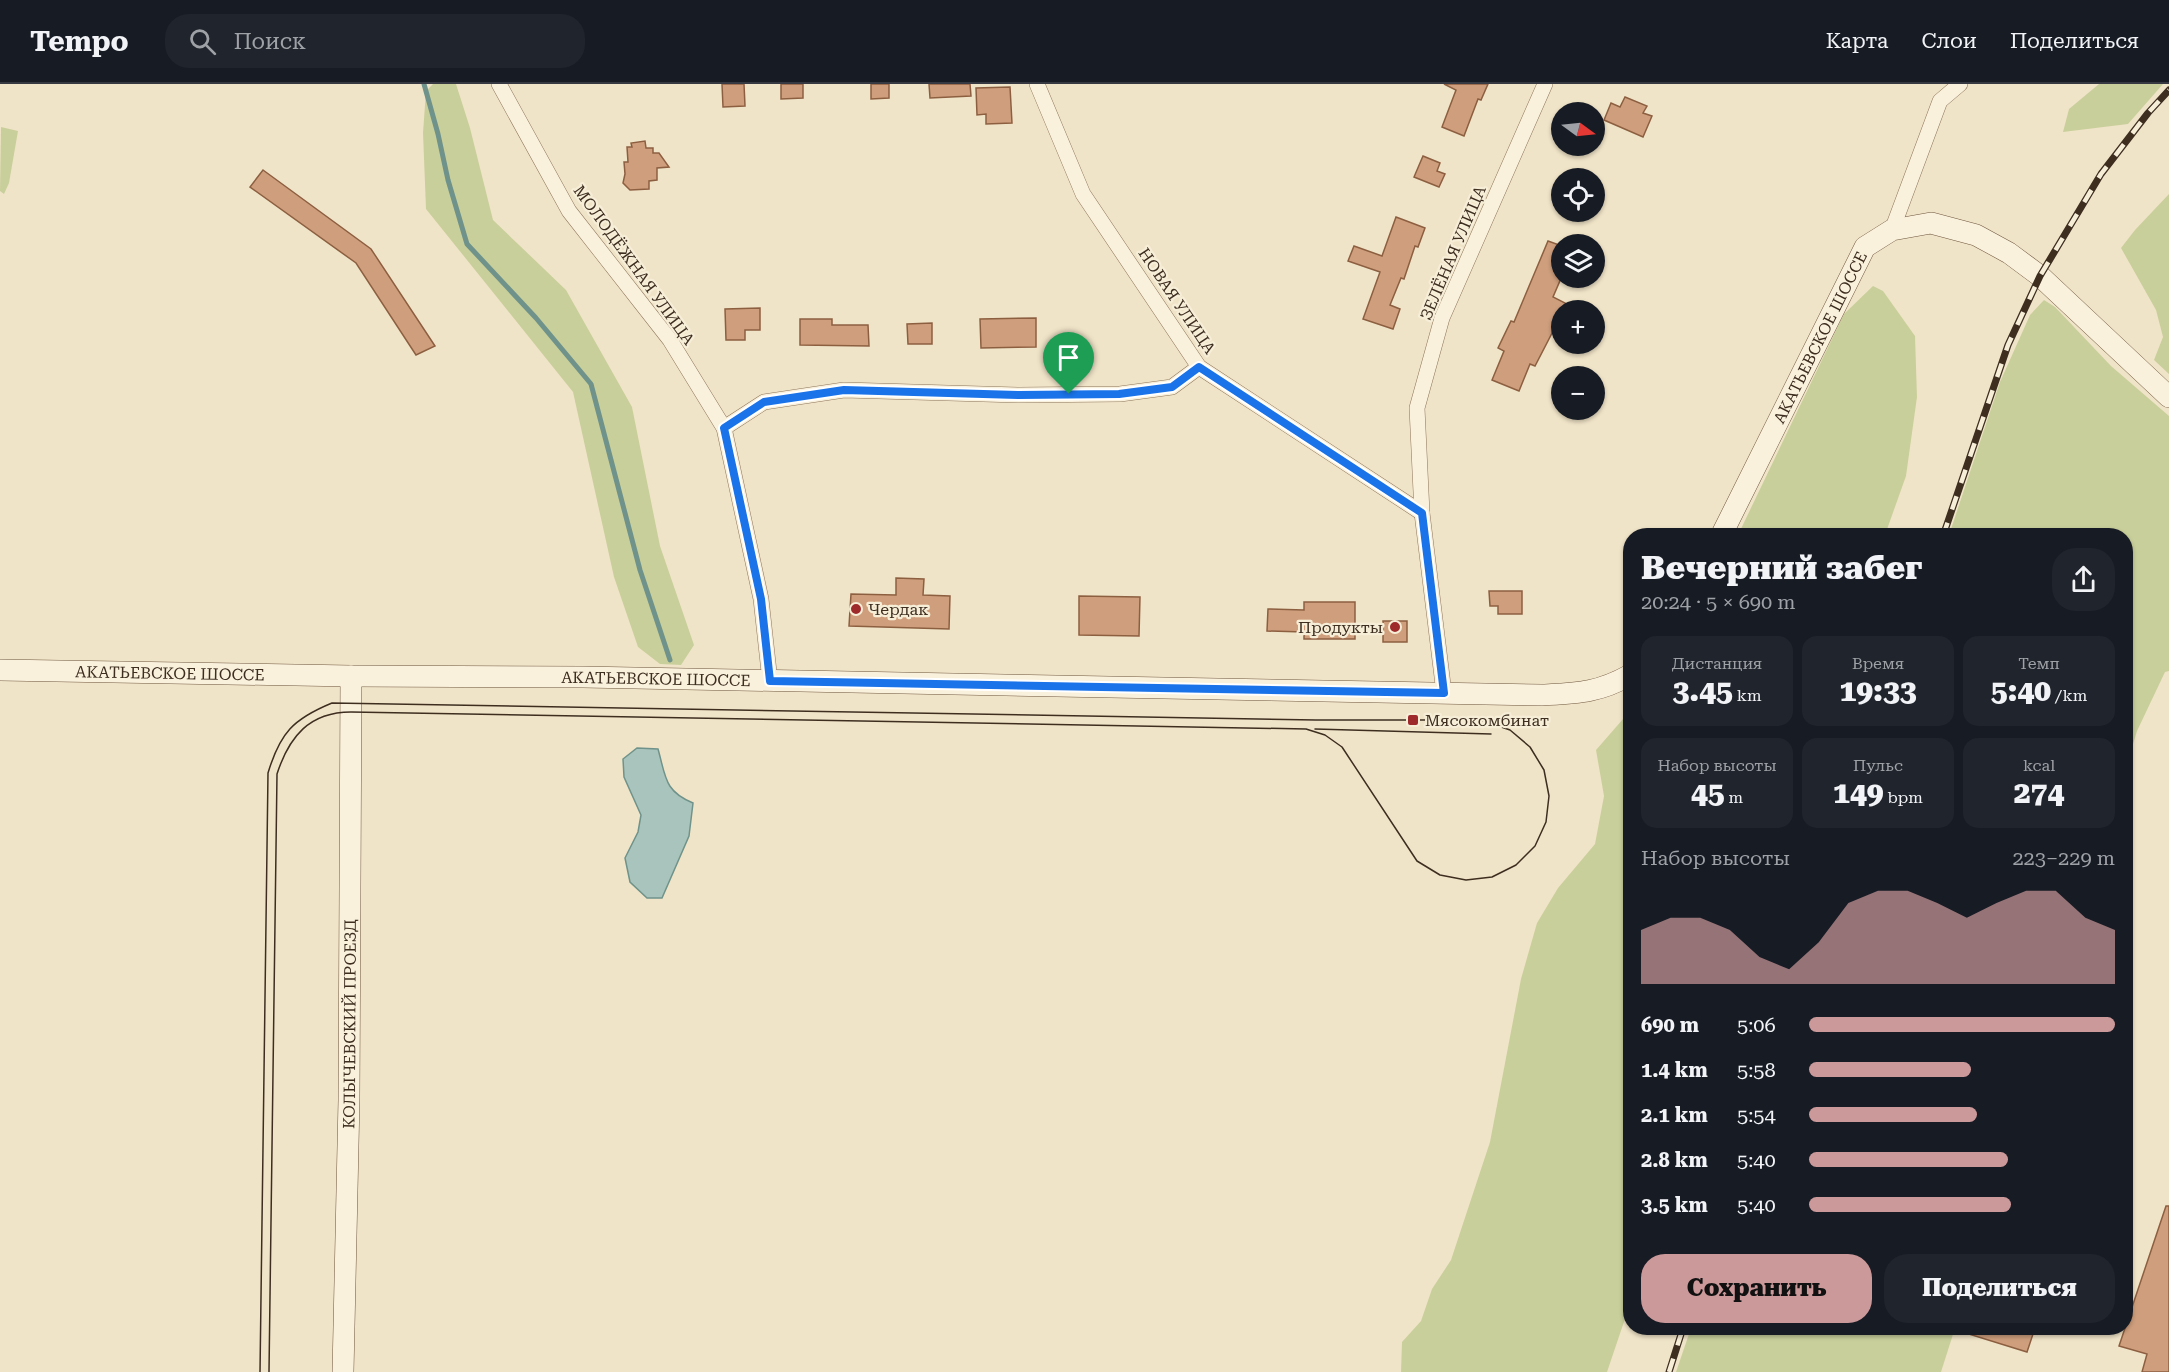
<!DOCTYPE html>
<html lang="ru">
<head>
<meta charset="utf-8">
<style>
  body { margin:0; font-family:"Roboto Serif",serif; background:#20242c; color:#f1f3f6; height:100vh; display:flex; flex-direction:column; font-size:22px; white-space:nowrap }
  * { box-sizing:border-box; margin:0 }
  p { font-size:20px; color:#9ea1a6 }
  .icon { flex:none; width:33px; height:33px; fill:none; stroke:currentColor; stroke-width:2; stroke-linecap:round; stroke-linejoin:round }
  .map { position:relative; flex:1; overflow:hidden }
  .details { position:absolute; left:1623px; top:444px; width:510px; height:807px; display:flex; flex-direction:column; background:#171b24; border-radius:24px; box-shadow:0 2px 4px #0004 }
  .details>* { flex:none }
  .needle { width:39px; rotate:105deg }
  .fabs { position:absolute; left:1551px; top:18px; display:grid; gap:12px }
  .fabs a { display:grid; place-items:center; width:54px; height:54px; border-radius:50%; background:#171b24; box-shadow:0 2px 4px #0004; font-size:30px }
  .pin { position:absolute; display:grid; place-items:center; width:51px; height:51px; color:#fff; margin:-62px -26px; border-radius:50% 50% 50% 0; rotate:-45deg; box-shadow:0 0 6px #0007 }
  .pin .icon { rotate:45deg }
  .round { display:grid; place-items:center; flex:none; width:63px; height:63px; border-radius:24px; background:#20242c }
  .head { display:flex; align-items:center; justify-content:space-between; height:102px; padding:0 18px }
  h1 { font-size:33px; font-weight:800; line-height:45px }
  .metrics { display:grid; grid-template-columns:repeat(3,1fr); gap:9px; height:102px; padding:6px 18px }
  .metrics div { display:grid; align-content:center; border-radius:15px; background:#20242c; text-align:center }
  .metrics b { font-size:30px; font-weight:800 }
  .metrics small { font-size:16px; font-weight:400 }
  .metrics p { font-size:16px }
  .chart { height:168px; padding:12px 18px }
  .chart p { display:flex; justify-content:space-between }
  .chart svg { width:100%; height:108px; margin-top:6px; fill:#cc999b; opacity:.7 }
  .action { display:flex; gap:12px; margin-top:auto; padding:12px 18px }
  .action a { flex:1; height:69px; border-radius:24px; background:#cc999b; color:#111; font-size:24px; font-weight:800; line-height:69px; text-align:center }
  .action a+a { background:#20242c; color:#f1f3f6 }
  ul { padding:0 18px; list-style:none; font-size:20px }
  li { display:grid; grid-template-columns:96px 72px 1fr; align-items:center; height:45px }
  li i { height:15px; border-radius:8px; background:#cc999b }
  header { display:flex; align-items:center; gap:36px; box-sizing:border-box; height:84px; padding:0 30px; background:#171b24; border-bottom:2px solid #363941 }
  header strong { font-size:28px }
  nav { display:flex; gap:33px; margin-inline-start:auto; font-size:21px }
  .search { width:420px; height:54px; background:#20242c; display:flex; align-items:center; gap:15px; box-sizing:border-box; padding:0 21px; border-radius:24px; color:#9ea1a6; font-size:22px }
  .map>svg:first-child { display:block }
</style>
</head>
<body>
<header>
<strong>Tempo</strong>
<div class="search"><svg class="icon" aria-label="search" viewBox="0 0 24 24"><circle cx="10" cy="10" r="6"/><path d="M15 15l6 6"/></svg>Поиск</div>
<nav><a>Карта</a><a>Слои</a><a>Поделиться</a></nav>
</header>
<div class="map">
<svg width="2169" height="1288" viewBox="0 0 2169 1288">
  <rect width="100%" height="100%" fill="#f0e4c8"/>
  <!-- green -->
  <g fill="#c9cf9b">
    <polygon points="433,0 456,0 470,44 493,136 566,206 632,323 660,462 694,561 681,581 660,580 638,563 614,493 573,308 426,125 423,49 426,7"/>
    <polygon points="2099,0 2163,0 2128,40 2063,48 2069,25"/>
    <polygon points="1,43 18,47 9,99 4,110 0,107"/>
    <polygon points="2169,110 2169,290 2154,276 2163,253 2156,226 2121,164 2135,146"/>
    <polygon points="1873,202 1883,207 1915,252 1917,313 1906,392 1885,451 1738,451 1844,230"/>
    <polygon points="2044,216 2055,223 2111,282 2169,332 2169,587 2165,588 2137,647 2126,683 2126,452 1949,451 2000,298 2030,231"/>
    <polygon points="1630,627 1630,1220 1607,1288 1401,1288 1402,1258 1421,1237 1432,1205 1451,1176 1490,1058 1521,895 1537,839 1558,804 1595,760 1604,712 1596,666"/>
    <polygon points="1691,1244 1955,1244 1941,1288 1676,1288"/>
  </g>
  <!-- water -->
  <path fill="#a9c4bc" stroke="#6f938a" stroke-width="1.5" d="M637 664 658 665C666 693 664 707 693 719L689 752 662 814H647L630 798 625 774 638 748 641 731 624 693 623 675Z"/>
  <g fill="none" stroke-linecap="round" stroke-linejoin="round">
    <!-- stream -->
    <polyline stroke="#6f938a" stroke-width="5" points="424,0 438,50 448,96 467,160 536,234 591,300 640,486 670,576"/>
  </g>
  <!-- building -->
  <g fill="#cf9f7d" stroke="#8d5f41" stroke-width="1.5">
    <polygon points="722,0 744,0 745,22 723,23"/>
    <polygon points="781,0 803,0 803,14 781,15"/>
    <polygon points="871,0 889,0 889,14 871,15"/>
    <polygon points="929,0 970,0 971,12 930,14"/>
    <polygon points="1444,0 1488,0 1481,16 1478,15 1464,52 1442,43 1456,6"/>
    <polygon points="1010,3 1012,39 986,40 986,30 977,31 976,4"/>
    <polygon points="1625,13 1647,22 1643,29 1652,32 1643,53 1604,36 1611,19 1620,23"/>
    <polygon points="645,57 646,64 653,64 653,69 659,69 669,83 657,84 657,96 649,97 649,105 630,106 623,99 625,90 624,78 628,78 627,63 632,63 631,59"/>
    <polygon points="1423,72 1440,79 1437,87 1445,90 1439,103 1414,93"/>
    <polygon points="263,86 371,165 435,262 416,271 356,179 250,103"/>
    <polygon points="1396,133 1425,144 1418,163 1415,162 1404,195 1401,194 1390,221 1400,225 1393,245 1363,235 1380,188 1348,177 1354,162 1382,172"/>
    <polygon points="1548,157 1562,162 1562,192 1553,213 1567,220 1535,282 1530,280 1519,307 1492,296 1504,267 1498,264 1511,237 1514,238"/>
    <polygon points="760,224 760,246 745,246 745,256 726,256 725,225"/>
    <polygon points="1036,234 1036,263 981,264 980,235"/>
    <polygon points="800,235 832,235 832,241 868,241 869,262 800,261"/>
    <polygon points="932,239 932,260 908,260 907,240"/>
    <polygon points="896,494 924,495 923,511 950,512 949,545 849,542 851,510 896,511"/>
    <polygon points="1489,507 1522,507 1522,530 1498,530 1498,522 1490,522"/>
    <polygon points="1079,512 1140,513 1139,552 1079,551"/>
    <polygon points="1304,518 1355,518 1355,555 1304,555 1304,548 1267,547 1268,525 1304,526"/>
    <rect x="1383" y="537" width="24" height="21"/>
    <polygon points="2166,1122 2169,1122 2169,1288 2142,1288 2147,1270 2119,1262"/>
    <polygon points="1959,1244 2035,1244 2027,1268 1959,1247"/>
  </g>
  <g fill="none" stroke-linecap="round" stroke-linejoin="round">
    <!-- street casing -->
    <g stroke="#8d765c" stroke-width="16">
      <g id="street">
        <polyline points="499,0 569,127 670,256 724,344 761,515 770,597"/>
        <polyline points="1037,0 1083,110 1199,283 1422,429"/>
        <polyline points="1892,146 1940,17 1960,0"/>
        <polyline points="724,344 764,318 844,306 1019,311 1120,310 1172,303 1199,283"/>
        <polyline points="1444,609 1422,429 1417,324 1442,234 1545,0"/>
      </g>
    </g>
    <!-- secondary casing -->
    <g stroke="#6f573f" stroke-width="22">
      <g id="secondary">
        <path id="s1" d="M1721 452 1865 163 1892 146 1931 139 1976 151 2009 169 2040 192 2169 313"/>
        <path id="s2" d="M0 586 351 592 583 593 1542 611C1577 609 1598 609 1630 591"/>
        <path id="s3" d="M343 1288 349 1016 351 592"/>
      </g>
    </g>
    <!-- street -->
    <use href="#street" stroke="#faf1dc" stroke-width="15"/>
    <!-- secondary -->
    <use href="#secondary" stroke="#faf1dc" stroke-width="21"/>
    <!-- tram -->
    <g stroke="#3d2e20" stroke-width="1.5">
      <polyline points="1315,645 1491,650"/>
      <path d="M260 1288 268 689C280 649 293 635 332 619L1316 636H1481L1510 646 1530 663 1544 686 1549 712 1546 738 1535 762 1516 781 1492 793 1466 796 1440 791 1417 777 1342 663 1325 651 1306 645 351 628C309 628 289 653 277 690L269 1288"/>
    </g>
    <!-- rail casing -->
    <g stroke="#3d2e20" stroke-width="7">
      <g id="rail">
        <polyline points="1943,452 2008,261 2040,192 2101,90 2148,29 2169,6"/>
        <polyline points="1669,1288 1683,1244"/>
      </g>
    </g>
    <!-- rail -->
    <use href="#rail" stroke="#f7eed8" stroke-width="4.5" stroke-dasharray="14" stroke-linecap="butt"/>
  </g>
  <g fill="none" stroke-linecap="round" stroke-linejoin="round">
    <!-- route casing -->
    <g stroke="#fff" stroke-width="12">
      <polygon id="route" points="1199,283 1422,429 1444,609 770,597 761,515 724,344 764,318 844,306 1019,311 1119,310 1172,303"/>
    </g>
    <!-- route -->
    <use href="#route" stroke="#1a73e8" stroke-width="8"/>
  </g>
  <!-- markers -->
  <g fill="#9e2a2b" stroke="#f7eed8" stroke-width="2">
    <circle cx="856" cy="525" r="6"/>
    <circle cx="1395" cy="543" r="6"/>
    <rect x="1407" y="630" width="12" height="12" rx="3"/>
  </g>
  <g text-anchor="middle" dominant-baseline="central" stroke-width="4.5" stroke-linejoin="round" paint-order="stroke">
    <!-- street labels -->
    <g font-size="16" fill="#3d2e20" stroke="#f7eed8">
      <text transform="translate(1453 169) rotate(-67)">ЗЕЛЁНАЯ УЛИЦА</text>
      <text transform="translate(634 181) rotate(54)">МОЛОДЁЖНАЯ УЛИЦА</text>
      <text transform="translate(1177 217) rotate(56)">НОВАЯ УЛИЦА</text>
      <text stroke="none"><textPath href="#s1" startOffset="222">АКАТЬЕВСКОЕ ШОССЕ</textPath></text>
      <text stroke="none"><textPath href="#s2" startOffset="170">АКАТЬЕВСКОЕ ШОССЕ</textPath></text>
      <text stroke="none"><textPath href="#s2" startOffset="656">АКАТЬЕВСКОЕ ШОССЕ</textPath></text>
      <text stroke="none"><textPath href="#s3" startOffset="348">КОЛЫЧЕВСКИЙ ПРОЕЗД</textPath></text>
    </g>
    <!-- poi labels -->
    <g font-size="16" fill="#3d2e20" stroke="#f7eed8" text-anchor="start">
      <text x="868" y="525">Чердак</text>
      <text x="1383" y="543" text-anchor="end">Продукты</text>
      <text x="1425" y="636">Мясокомбинат</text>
    </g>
  </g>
</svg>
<div class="fabs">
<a><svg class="needle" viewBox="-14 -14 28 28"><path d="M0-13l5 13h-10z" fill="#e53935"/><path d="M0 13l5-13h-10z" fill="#9ea1a6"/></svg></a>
<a><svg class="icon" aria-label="locate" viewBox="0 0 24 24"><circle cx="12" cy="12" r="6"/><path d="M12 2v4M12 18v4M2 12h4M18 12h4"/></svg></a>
<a><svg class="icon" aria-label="layers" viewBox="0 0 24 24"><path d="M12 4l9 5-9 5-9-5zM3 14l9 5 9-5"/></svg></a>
<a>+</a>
<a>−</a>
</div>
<div class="pin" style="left:1069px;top:310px;background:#1e9e55"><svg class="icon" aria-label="arrive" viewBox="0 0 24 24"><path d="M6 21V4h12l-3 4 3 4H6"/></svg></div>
<section class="details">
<div class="head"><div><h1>Вечерний забег</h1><p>20:24 · 5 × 690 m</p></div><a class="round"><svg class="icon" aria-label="share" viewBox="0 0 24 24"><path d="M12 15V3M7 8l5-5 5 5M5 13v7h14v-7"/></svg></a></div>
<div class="metrics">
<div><p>Дистанция</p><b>3.45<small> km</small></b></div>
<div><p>Время</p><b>19:33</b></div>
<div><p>Темп</p><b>5:40<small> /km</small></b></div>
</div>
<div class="metrics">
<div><p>Набор высоты</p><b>45<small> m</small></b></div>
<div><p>Пульс</p><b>149<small> bpm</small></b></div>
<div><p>kcal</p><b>274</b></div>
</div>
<div class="chart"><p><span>Набор высоты</span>223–229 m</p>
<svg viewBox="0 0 160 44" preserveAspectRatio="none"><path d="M0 44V22L10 17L20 17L30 22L40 33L50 38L60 27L70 11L80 6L90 6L100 11L110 17L120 11L130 6L140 6L150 17L160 22V44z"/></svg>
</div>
<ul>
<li><b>690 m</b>5:06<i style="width:100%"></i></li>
<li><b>1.4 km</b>5:58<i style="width:53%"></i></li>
<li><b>2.1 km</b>5:54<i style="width:55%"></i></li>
<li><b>2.8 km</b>5:40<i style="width:65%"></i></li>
<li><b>3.5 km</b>5:40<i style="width:66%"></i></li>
</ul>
<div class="action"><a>Сохранить</a><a>Поделиться</a></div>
</section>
</div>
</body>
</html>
